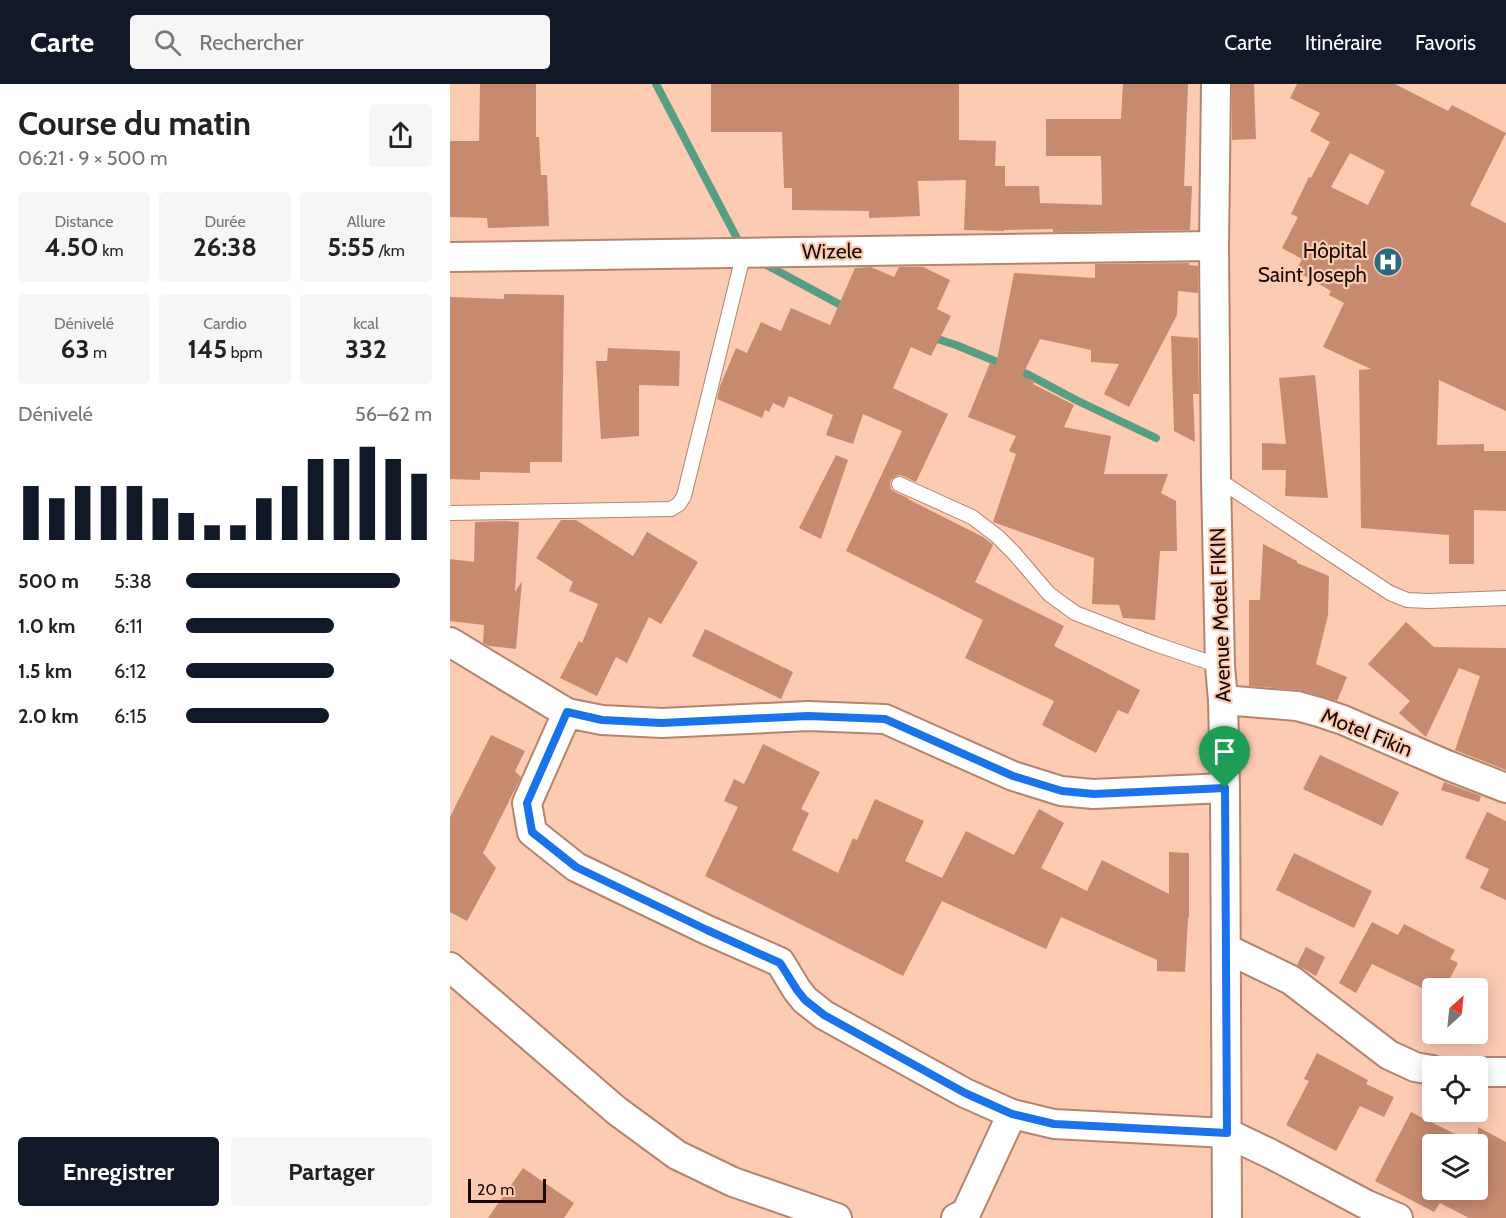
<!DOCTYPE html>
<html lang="fr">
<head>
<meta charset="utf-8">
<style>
  body { margin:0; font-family:Cabin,sans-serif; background:#f6f6f6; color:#222; height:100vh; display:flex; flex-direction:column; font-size:22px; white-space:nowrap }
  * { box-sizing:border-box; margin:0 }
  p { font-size:20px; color:#767676 }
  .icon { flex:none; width:33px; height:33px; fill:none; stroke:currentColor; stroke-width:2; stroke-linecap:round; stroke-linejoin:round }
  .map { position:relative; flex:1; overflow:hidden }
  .drawer { display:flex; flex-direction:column; background:#fff; width:450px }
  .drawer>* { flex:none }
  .needle { width:39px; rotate:27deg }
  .controls { position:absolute; left:972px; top:894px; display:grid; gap:12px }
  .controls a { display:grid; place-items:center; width:66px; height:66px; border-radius:6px; background:#fff; box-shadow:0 3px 15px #0003; font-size:30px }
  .scale { position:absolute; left:18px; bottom:15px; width:78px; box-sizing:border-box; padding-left:6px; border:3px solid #190903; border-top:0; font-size:16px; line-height:21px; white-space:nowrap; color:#190903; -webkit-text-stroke:4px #fdcab2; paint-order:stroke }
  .pin { position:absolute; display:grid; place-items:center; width:51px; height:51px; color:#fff; margin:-62px -26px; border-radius:50% 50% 50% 0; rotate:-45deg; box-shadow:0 0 6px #0007 }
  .pin .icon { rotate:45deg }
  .round { display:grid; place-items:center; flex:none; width:63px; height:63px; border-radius:6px; background:#f6f6f6 }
  .headline { display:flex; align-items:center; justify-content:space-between; height:102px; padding:0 18px }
  h1 { font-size:33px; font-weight:700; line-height:45px }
  .figures { display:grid; grid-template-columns:repeat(3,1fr); gap:9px; height:102px; padding:6px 18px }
  .figures div { display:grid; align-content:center; border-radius:6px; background:#f6f6f6; text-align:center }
  .figures b { font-size:26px; font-weight:700 }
  .figures small { font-size:16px; font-weight:400 }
  .figures p { font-size:16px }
  .chart { height:168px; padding:12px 18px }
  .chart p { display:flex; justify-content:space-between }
  .chart svg { width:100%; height:108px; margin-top:6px; stroke:#111827; stroke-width:6 }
  .cta { display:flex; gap:12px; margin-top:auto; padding:12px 18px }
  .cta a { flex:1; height:69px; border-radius:6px; background:#111827; color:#fff; font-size:24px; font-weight:700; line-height:69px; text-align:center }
  .cta a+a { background:#f6f6f6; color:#222 }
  ul { padding:0 18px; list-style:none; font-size:20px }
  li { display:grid; grid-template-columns:96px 72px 1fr; align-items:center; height:45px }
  li i { height:15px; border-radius:8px; background:#111827 }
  header { display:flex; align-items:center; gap:36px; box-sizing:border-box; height:84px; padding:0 30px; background:#111827; color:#fff }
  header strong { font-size:28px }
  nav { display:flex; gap:33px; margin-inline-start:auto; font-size:21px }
  .search { width:420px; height:54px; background:#f6f6f6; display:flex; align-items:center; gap:15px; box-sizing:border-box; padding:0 21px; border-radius:6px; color:#767676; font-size:22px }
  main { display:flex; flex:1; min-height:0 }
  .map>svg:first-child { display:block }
</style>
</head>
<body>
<header>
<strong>Carte</strong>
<div class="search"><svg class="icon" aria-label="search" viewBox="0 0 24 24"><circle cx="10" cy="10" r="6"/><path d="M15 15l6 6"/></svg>Rechercher</div>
<nav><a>Carte</a><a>Itinéraire</a><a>Favoris</a></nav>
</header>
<main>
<section class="drawer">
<div class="headline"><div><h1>Course du matin</h1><p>06:21 · 9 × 500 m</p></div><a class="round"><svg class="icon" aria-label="share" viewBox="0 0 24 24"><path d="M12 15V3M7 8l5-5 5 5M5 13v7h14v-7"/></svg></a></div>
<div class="figures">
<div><p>Distance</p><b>4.50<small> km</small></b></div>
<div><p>Durée</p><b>26:38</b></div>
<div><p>Allure</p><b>5:55<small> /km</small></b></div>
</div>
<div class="figures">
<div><p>Dénivelé</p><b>63<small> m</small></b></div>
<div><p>Cardio</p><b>145<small> bpm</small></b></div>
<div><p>kcal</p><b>332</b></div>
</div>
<div class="chart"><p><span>Dénivelé</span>56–62 m</p>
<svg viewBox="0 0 160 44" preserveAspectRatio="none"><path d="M5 44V22M15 44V27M25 44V22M35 44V22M45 44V22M55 44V27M65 44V33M75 44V38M85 44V38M95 44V27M105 44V22M115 44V11M125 44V11M135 44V6M145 44V11M155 44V17"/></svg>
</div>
<ul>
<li><b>500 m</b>5:38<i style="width:87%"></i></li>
<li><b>1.0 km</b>6:11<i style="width:60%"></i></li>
<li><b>1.5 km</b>6:12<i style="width:60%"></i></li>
<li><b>2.0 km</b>6:15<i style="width:58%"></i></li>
</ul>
<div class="cta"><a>Enregistrer</a><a>Partager</a></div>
</section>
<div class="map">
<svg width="1056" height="1134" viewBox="0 0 1056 1134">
  <rect width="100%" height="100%" fill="#fdcab2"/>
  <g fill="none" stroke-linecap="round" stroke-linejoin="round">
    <!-- stream -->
    <g stroke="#589e82" stroke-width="8">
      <polyline points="206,0 291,162"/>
      <polyline points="311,178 398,225"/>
      <polyline points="481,253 506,261 579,291 628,317 706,354"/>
    </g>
  </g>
  <!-- building -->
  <g fill="#c68b6f" fill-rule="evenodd">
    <polygon points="30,0 86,0 86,53 89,53 91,91 97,91 99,142 38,144 37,134 0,133 0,57 29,57"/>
    <polygon points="261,0 509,0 509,56 546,57 545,82 555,82 555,102 589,102 590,119 652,121 651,72 596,72 596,35 671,35 673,0 738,0 734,102 742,102 740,146 603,148 603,145 554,146 554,147 514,146 516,96 468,97 470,132 419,134 419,127 342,126 342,104 334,104 332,48 261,48"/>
    <polygon points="782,0 804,0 806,55 782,56"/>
    <path d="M847 0H945L998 27 1002 21 1056 49 1020 121 1056 139V327L989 296 987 361 1034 360V367H1056V427L1024 426V480H999V451L911 444 909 286 921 285 873 263 894 219 879 211 881 207 846 187 852 175 832 164 848 133 841 130 859 93 861 94 880 58 860 47 870 29 840 14ZM900 69 935 87 918 121 881 103Z"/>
    <polygon points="739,179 739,181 748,182 748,209 728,207 727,231 679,323 654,310 669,280 641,278 641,266 590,255 572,292 585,297 583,300 624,321 614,343 661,352 654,390 718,390 711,409 726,417 727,467 710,467 705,536 673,534 669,521 642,520 644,474 543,438 566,370 559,367 566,352 518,333 540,279 546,281 564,189 645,194 645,180"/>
    <polygon points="421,183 444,193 449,183 473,183 500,196 487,225 501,232 481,272 461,263 443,304 498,330 466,398 453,392 448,391 441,396 440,400 441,405 445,408 458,414 458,415 533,453 541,459 543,461 525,498 614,542 604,562 690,606 678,630 668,626 646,669 592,641 604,617 515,574 533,536 396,467 452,347 413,330 403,360 376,351 383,331 339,312 334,324 323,319 319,328 315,326 312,334 267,315 270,302 286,264 297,269 311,238 331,247 341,224 380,241 405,184"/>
    <polygon points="54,210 114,211 112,378 80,378 80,389 30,388 30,396 0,395 0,213 54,215"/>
    <polygon points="721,252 748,254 749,310 743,310 745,358 724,347"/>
    <polygon points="158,264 230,267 229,302 189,301 189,352 151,355 146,277 157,277"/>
    <polygon points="865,291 878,414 835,412 836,386 812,386 812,359 836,360 829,294"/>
    <polygon points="386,371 398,376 371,455 349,444"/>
    <polygon points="111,436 126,436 183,472 197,448 248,478 211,540 199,533 177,579 166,573 147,612 110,594 129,557 132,559 148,520 119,507 123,498 86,474"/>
    <polygon points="56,437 69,438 65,508 72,497 66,565 39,562 33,559 34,541 0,537 0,475 24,478 25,438"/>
    <polygon points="813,460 847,477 847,479 879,492 878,531 866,580 897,593 887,617 849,606 799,602 799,516 810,516"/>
    <polygon points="956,538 984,563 1056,564 1056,686 1005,666 1030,592 1009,584 976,653 949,629 960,617 918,580"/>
    <polygon points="255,545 343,588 331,615 242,572"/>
    <polygon points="41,651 75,667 65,687 71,693 33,769 46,784 17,837 0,828 0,733"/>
    <polygon points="313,660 370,688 351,725 359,729 342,766 388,789 403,754 407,756 425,715 474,737 455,777 492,794 516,747 564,771 589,725 614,739 591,784 637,807 652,776 719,810 719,768 739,769 739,834 738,834 735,888 707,887 707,876 611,833 596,865 492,817 453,892 255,792 288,723 274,717 284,695 294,700"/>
    <polygon points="870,671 949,708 932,742 853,705"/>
    <polygon points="994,698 1031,712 1029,718 991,706"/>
    <polygon points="1037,728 1056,737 1056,816 1030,804 1039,785 1015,774"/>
    <polygon points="844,769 922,807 904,844 826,806"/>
    <polygon points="922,838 948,851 954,840 1005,866 1000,875 1008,879 995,904 972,904 922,880 906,909 889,899"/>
    <polygon points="856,863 875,873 866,892 847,881"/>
    <polygon points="867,969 918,996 916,1000 944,1013 934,1033 910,1022 886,1067 836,1041 859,997 854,995"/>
    <polygon points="961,1028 1025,1060 982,1060 982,1106 1028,1106 1028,1043 1056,1058 1056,1134 1019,1134 990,1119 984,1128 925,1097"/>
    <polygon points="73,1084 124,1119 114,1134 38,1134"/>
  </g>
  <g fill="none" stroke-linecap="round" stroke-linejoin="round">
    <!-- lane casing -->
    <g stroke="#b3846e" stroke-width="16">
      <g id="lane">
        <polyline points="766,394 940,509 957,516 979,517 1056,514"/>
        <polyline points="449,400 522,433 547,452 564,469 599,510 625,529 705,560 770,582"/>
        <polyline points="0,429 221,425 229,420 234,412 294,168"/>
      </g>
    </g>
    <!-- street casing -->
    <g stroke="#b3846e" stroke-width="32">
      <g id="street">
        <polyline points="766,0 764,162 766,394 770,582 773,616 775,704 777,1134"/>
        <polyline points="0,173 764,162"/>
        <polyline points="0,558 117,629"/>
        <polyline points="773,616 847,622 869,628 893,636 997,681 1056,704"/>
        <polyline points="775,704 643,710 611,707 563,692 435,635 358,632 212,639 152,636 117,629 77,719 82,748 126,783 257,846 330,878 347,906 355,916 374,931 515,1009 562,1030 604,1040 777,1049 821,1070 917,1121 948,1134"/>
        <polyline points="777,865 841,896 939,971 965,983 982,986"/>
        <polyline points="0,883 167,1027 227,1071 283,1098 387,1134"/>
        <polyline points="1028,988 1056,988"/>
        <polyline points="506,1134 516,1129 562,1030"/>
      </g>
    </g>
    <!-- lane -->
    <use href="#lane" stroke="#fff" stroke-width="14"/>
    <!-- street -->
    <use href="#street" stroke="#fff" stroke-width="28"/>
  </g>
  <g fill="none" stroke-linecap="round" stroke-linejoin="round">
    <!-- route casing -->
    <g stroke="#fff" stroke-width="12">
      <polygon id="route" points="117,628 152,636 212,639 358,632 435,635 563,692 612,707 644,710 775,704 777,1049 604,1040 562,1030 515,1009 374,931 355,916 347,906 330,879 257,846 126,783 82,748 77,719"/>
    </g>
    <!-- route -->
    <use href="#route" stroke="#1a73e8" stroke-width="8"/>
  </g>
  <!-- icons -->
  <defs>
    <g id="hospital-disc" transform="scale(1.5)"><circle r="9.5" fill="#2c6980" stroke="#fdcab2"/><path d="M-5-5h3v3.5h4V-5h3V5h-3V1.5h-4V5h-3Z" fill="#fff"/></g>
  </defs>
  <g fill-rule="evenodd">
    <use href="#hospital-disc" x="938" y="178"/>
  </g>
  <g text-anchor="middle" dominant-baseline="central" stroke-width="4.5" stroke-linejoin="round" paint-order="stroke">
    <!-- poi labels -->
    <g font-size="21" fill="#190903" stroke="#fdcab2" text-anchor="end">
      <text x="917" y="166">Hôpital<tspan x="917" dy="24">Saint Joseph</tspan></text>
    </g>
    <!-- street labels -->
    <g font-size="21" fill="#190903" stroke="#fdcab2">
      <text transform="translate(382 167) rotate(-1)">Wizele</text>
      <text transform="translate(770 531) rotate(-92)">Avenue Motel FIKIN</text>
      <text transform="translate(917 648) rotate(22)">Motel Fikin</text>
    </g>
  </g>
</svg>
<div class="controls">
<a><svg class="needle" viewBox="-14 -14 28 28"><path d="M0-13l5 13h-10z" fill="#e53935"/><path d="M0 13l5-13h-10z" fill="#767676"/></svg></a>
<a><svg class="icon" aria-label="locate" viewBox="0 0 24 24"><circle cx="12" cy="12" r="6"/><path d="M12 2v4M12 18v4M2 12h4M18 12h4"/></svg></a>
<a><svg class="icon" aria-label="layers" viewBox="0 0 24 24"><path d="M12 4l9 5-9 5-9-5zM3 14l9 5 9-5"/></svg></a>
</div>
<div class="scale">20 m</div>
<div class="pin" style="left:775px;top:704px;background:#1e9e55"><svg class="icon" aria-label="arrive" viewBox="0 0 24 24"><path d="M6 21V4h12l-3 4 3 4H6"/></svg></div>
</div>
</main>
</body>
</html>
